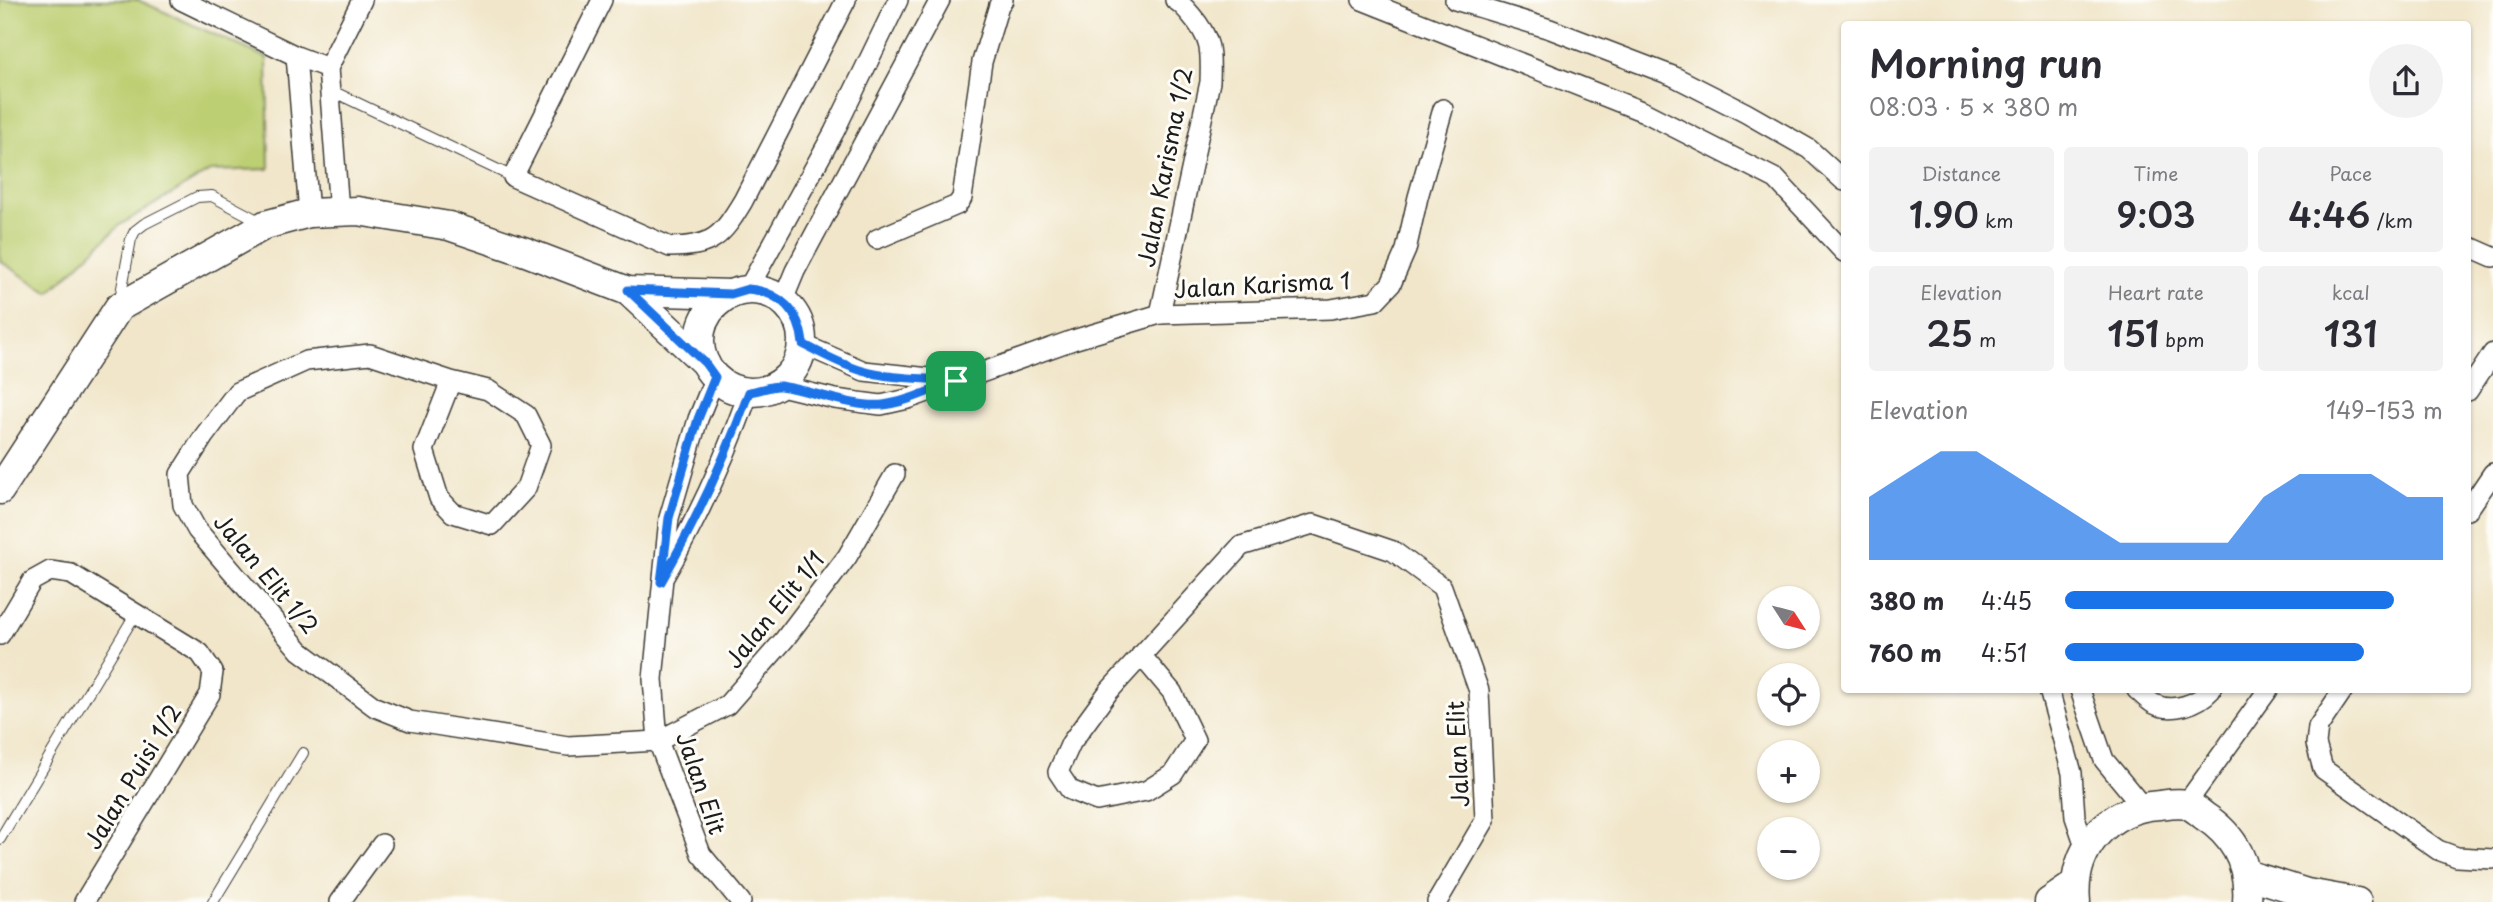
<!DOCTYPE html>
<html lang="en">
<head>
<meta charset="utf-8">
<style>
  body { margin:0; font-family:"Playpen Sans",sans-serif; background:#f2f2f3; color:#2b2b33; height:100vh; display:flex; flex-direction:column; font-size:26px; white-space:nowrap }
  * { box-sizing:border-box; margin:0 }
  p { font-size:23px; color:#7c7c81 }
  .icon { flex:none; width:38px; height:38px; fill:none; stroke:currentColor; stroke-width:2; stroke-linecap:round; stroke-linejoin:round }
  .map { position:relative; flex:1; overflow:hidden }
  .drawer { position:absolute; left:1841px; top:21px; width:630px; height:672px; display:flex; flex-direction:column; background:#fff; border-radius:7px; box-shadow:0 2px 5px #0004 }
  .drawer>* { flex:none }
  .needle { width:46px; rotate:126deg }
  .fabs { position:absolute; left:1757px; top:586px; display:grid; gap:14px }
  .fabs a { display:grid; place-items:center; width:63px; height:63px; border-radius:50%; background:#fff; box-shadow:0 2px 5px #0004; font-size:35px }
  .pin { position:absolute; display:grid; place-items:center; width:60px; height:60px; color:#fff; margin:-30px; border-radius:14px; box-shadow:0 4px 10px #0006 }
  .round { display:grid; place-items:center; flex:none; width:74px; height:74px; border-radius:37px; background:#f2f2f3 }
  .summary { display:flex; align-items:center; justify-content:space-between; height:119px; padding:0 28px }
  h1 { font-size:38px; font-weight:600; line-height:52px }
  .stats { display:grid; grid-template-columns:repeat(3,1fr); gap:10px; height:119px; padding:7px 28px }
  .stats div { display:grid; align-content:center; border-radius:7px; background:#f2f2f3; text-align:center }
  .stats b { font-size:35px; font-weight:600 }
  .stats small { font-size:19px; font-weight:400 }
  .stats p { font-size:19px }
  .chart { height:196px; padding:14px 28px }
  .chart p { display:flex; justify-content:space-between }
  .chart svg { width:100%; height:126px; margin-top:7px; fill:#1a73e8; opacity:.7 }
  ul { padding:0 28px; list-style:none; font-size:23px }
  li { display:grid; grid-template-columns:112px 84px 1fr; align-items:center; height:52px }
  li i { height:18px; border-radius:9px; background:#1a73e8 }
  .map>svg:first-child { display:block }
</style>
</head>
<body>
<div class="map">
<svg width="2493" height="902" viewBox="0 0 2493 902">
  <rect width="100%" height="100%" fill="#fdfcf7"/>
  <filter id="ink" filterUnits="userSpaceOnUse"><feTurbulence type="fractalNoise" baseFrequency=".0143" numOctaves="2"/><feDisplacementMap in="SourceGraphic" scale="14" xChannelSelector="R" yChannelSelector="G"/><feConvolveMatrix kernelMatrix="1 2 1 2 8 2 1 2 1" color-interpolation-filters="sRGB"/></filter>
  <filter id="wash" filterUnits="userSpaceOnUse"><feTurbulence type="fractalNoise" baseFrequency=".00686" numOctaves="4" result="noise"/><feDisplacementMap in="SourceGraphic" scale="28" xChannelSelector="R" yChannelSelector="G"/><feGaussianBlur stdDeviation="1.57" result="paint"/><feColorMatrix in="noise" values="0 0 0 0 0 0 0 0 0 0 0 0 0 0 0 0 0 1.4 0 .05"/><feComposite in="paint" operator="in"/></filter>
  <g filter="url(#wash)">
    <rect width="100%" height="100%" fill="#f1e6ca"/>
    <!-- park -->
    <polygon fill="#bdcf73" stroke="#6c7648" stroke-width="2" points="0,0 138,0 267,58 269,169 210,171 120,225 49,293 0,261"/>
  </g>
  <g filter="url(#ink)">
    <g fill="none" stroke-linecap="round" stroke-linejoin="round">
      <!-- lane casing -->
      <g stroke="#3c3a36" stroke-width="12">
        <g id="lane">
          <polyline points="330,90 513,177"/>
          <polyline points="120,299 131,239 135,231 144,224 197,197 212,196 261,222"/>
          <polyline points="0,839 136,613"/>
          <polyline points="213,902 303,753"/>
        </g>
      </g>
      <!-- street casing -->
      <g stroke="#3c3a36" stroke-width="22">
        <g id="street">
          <polyline points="181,0 296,56 328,68"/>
          <path d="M602 0 513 177 670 247C713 247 722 236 743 201L846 0"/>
          <polyline points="1362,0 1644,112 1776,179 1844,252"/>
          <polyline points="1455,0 1550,29 1673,76 1746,113 1809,149 1844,181"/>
          <polyline points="296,56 309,213"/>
          <polyline points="328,68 339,211"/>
          <polyline points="328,68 362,0"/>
          <polyline points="877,239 957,205 962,198 982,62 999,5 1003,0"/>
          <polyline points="2468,246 2493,257"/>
          <polyline points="748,289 834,132 898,0"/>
          <polyline points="783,300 795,271 940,0"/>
          <path d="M1160 314 1210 82C1211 52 1212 39 1191 15 1186 9 1182 4 1175 0"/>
          <polyline points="802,344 864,371 948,380"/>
          <polyline points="715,377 698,419 669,518 653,679 658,741 701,854 741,902"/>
          <polyline points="451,381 424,450 439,498 453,513 492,525 526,488 541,445 526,415 488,390 451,381 370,354 306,361 237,392 204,436 180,474 183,505 197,530 300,651 375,707 410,721 568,746 658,741 727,705 784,640 847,557 895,474"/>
          <polyline points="777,385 835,399 881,405 908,399 1073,340 1160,314 1331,309 1375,301 1391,284 1406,250 1418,197 1443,109"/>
          <polyline points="2468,391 2493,353"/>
          <polyline points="2468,510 2493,473"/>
          <path d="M665 575C699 516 726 456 749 392"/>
          <polyline points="0,635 32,581 50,571 71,574 200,653 213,672 210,694 84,902"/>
          <polyline points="1141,655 1172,692 1195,740 1173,774 1146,791 1097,801 1070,790 1058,772 1071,743 1109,691 1241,546 1313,524 1393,551 1442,587 1479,691 1485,820 1437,902"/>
          <polyline points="2049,690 2072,773 2075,817 2086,849"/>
          <polyline points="2080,690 2104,760 2142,806"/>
          <path d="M2137 690C2142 694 2148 701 2154 704 2173 713 2198 704 2211 690"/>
          <polyline points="2343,690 2318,727 2316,744 2323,769 2438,850 2457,857 2493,859"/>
          <polyline points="2186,804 2268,690"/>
          <polyline points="340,902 382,844"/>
        </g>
      </g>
      <!-- secondary casing -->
      <g stroke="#3c3a36" stroke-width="31">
        <g id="secondary">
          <circle cx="751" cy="341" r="51"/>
          <polyline points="628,291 705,363"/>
          <polyline points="0,490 119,307 265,225 309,213 358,211 449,226 526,252 628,291 731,294"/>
          <polyline points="2246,874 2307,893 2357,902"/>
          <polyline points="2049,902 2074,885"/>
          <path d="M2076 902C2071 850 2107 808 2159 805 2167 804 2178 802 2186 804 2192 806 2199 812 2204 816 2235 836 2250 865 2247 902"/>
        </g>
      </g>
      <!-- lane -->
      <use href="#lane" stroke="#fff" stroke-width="10"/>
      <!-- street -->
      <use href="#street" stroke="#fff" stroke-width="19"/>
      <!-- secondary -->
      <use href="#secondary" stroke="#fff" stroke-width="28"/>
    </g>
  </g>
  <g fill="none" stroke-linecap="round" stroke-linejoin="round" filter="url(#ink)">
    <!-- route casing -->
    <g stroke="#fff" stroke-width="14">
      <path id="route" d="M748 289C781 292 800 312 803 344 822 354 842 365 863 371 892 379 925 378 956 381 932 389 908 402 883 405 853 408 811 390 780 386 773 385 758 391 749 392 725 459 696 521 661 582L669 518 698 419 715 377 705 363 628 290 731 294Z"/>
    </g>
    <!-- route -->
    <use href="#route" stroke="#1a73e8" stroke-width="9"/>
  </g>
  <g text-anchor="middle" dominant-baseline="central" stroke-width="6" stroke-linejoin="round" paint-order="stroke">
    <!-- street labels -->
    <g font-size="23" fill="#1c1c1c" stroke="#fdfcf7">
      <text transform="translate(1164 167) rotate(-79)">Jalan Karisma 1/2</text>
      <text transform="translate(1262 284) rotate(-3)">Jalan Karisma 1</text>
      <text transform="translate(267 573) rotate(50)">Jalan Elit 1/2</text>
      <text transform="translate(774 609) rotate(-51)">Jalan Elit 1/1</text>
      <text transform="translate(1457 754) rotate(-93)">Jalan Elit</text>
      <text transform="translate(132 776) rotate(-59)">Jalan Puisi 1/2</text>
      <text transform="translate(702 783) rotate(71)">Jalan Elit</text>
    </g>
  </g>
</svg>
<div class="fabs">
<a><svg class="needle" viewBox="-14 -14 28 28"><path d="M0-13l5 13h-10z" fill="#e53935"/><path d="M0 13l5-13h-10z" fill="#7c7c81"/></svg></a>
<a><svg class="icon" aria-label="locate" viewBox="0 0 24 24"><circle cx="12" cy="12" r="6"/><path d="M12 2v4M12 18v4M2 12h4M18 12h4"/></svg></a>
<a>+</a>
<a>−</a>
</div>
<div class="pin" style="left:956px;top:381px;background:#1e9e55"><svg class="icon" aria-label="arrive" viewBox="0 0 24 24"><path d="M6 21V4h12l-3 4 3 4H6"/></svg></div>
<section class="drawer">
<div class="summary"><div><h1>Morning run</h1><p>08:03 · 5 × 380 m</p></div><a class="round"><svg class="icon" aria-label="share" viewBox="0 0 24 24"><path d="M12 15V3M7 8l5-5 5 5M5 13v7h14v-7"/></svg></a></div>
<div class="stats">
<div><p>Distance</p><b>1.90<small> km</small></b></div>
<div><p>Time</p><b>9:03</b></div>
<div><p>Pace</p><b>4:46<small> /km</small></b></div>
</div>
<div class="stats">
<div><p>Elevation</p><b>25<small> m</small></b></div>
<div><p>Heart rate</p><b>151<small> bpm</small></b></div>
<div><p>kcal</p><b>131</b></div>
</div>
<div class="chart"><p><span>Elevation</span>149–153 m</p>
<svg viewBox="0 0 160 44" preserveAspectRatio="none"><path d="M0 44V22L10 14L20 6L30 6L40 14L50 22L60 30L70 38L80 38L90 38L100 38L110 22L120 14L130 14L140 14L150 22L160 22V44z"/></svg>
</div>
<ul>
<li><b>380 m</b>4:45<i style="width:87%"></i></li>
<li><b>760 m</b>4:51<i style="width:79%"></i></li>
</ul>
</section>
</div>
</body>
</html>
